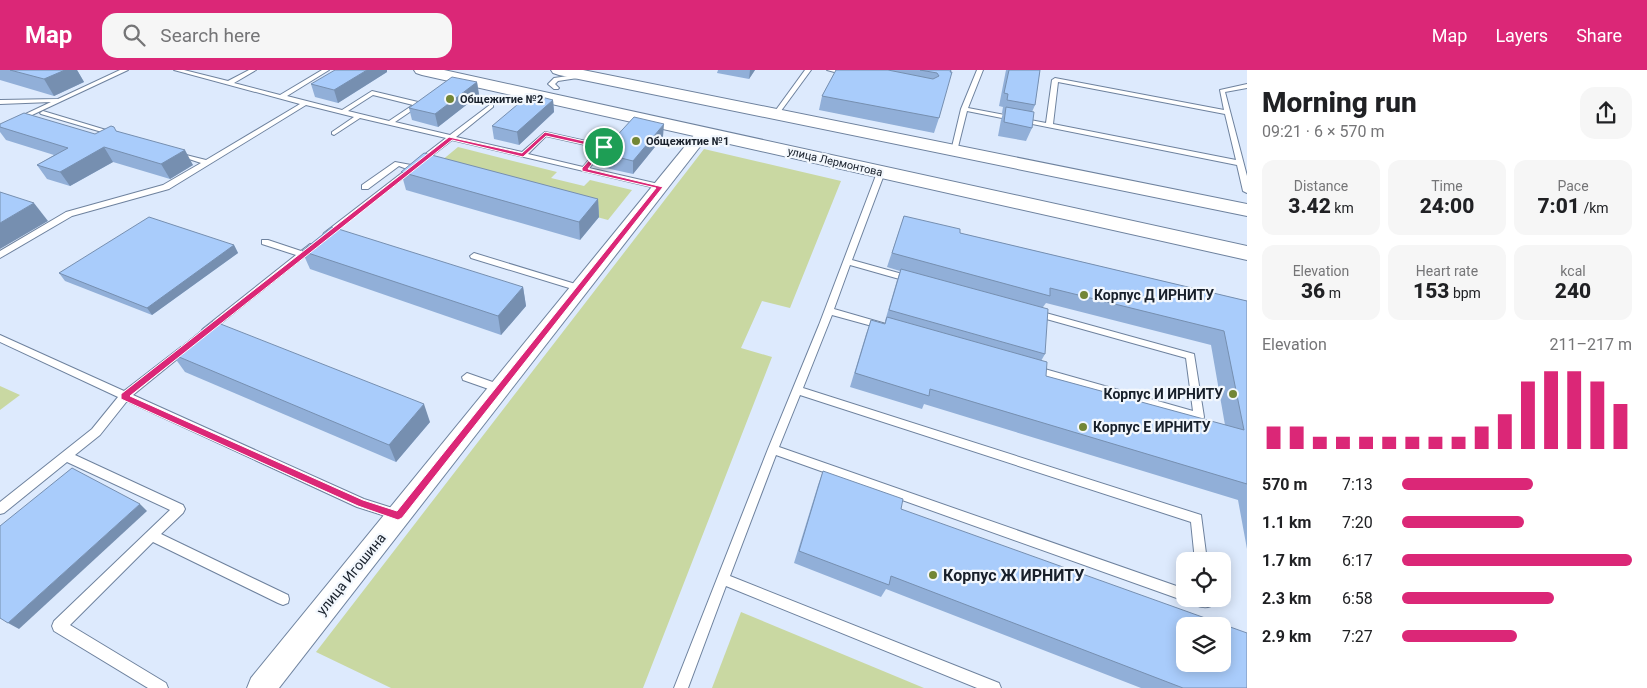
<!DOCTYPE html>
<html lang="en">
<head>
<meta charset="utf-8">
<style>
  body { margin:0; font-family:Roboto,sans-serif; background:#f6f6f6; color:#202124; height:100vh; display:flex; flex-direction:column; font-size:19px; white-space:nowrap }
  * { box-sizing:border-box; margin:0 }
  p { font-size:16px; color:#757577 }
  .icon { flex:none; width:28px; height:28px; fill:none; stroke:currentColor; stroke-width:2; stroke-linecap:round; stroke-linejoin:round }
  .map { position:relative; flex:1; overflow:hidden }
  .panel { display:flex; flex-direction:column; background:#fff; width:400px }
  .panel>* { flex:none }
  .tools { position:absolute; left:1176px; top:482px; display:grid; gap:10px }
  .tools a { display:grid; place-items:center; width:55px; height:55px; border-radius:10px; background:#fff; box-shadow:0 2px 12px #0003; font-size:25px }
  .pin { position:absolute; display:grid; place-items:center; width:42px; height:42px; color:#fff; margin:-21px; border:2px solid #fff; border-radius:50%; box-shadow:0 1px 5px #0007 }
  .round { display:grid; place-items:center; flex:none; width:52px; height:52px; border-radius:15px; background:#f6f6f6 }
  .summary { display:flex; align-items:center; justify-content:space-between; height:85px; padding:0 15px }
  h1 { font-size:28px; font-weight:800; line-height:38px }
  .figures { display:grid; grid-template-columns:repeat(3,1fr); gap:8px; height:85px; padding:5px 15px }
  .figures div { display:grid; align-content:center; border-radius:12px; background:#f6f6f6; text-align:center }
  .figures b { font-size:21px; font-weight:800 }
  .figures small { font-size:14px; font-weight:400 }
  .figures p { font-size:14px }
  .chart { height:140px; padding:10px 15px }
  .chart p { display:flex; justify-content:space-between }
  .chart svg { width:100%; height:90px; margin-top:5px; stroke:#db2777; stroke-width:6 }
  ul { padding:0 15px; list-style:none; font-size:16px }
  li { display:grid; grid-template-columns:80px 60px 1fr; align-items:center; height:38px }
  li i { height:12px; border-radius:6px; background:#db2777 }
  header { display:flex; align-items:center; gap:30px; box-sizing:border-box; height:70px; padding:0 25px; background:#db2777; color:#fff }
  header strong { font-size:24px }
  nav { display:flex; gap:28px; margin-inline-start:auto; font-size:18px }
  .search { width:350px; height:45px; background:#f6f6f6; display:flex; align-items:center; gap:12px; box-sizing:border-box; padding:0 18px; border-radius:15px; color:#757577; font-size:19px }
  main { display:flex; flex:1; min-height:0 }
  .map>svg:first-child { display:block }
</style>
</head>
<body>
<header>
<strong>Map</strong>
<div class="search"><svg class="icon" aria-label="search" viewBox="0 0 24 24"><circle cx="10" cy="10" r="6"/><path d="M15 15l6 6"/></svg>Search here</div>
<nav><a>Map</a><a>Layers</a><a>Share</a></nav>
</header>
<main>
<div class="map">
<svg width="1247" height="618" viewBox="0 0 1247 618">
  <rect width="100%" height="100%" fill="#ddeafd"/>
  <!-- green -->
  <g fill="#c9d8a2">
    <polygon points="458,77 557,102 551,108 584,116 590,110 632,120 608,150 429,101"/>
    <polygon points="704,79 841,111 790,238 762,231 741,278 772,287 643,618 391,618 316,582"/>
    <polygon points="0,316 20,325 0,340"/>
    <polygon points="741,542 924,618 712,618"/>
  </g>
  <g fill="none" stroke-linecap="round" stroke-linejoin="round">
    <!-- service casing -->
    <g stroke="#6e829e" stroke-width="2">
      <g id="service">
        <polygon points="120,0 128,0 0,60 0,56 51,32 0,34 0,30 58,29"/>
        <path d="M174 0H184L228 11 249 0H256L234 13 280 25 322 0H329L287 26 342 40 372 21 418 32 420 33V35L395 52 450 65 491 34 493 35V37L456 67 522 82 545 62 604 75 607 77 589 98 663 115 664 117 660 119 452 70 327 167 323 165 324 163 407 99 399 96 368 119H362V115L395 92 411 95 446 68 360 48 334 65 332 64V62L354 47 306 35 169 119 72 146 0 188V181L66 142 163 115 201 93 174 84V82L206 90 300 34ZM373 25 413 35 389 51 348 41ZM546 66 599 78 583 97 528 84Z"/>
        <polygon points="805,0 811,0 778,45 774,45 773,44"/>
        <polygon points="827,0 838,0 852,4 849,6"/>
        <path d="M977 0H983L968 38 1046 53 1052 10 1055 8 1224 40 1220 20 1247 14V18L1225 22 1247 106V123L1243 121 1237 95 967 41 957 81 952 82 951 81 961 39ZM1058 12 1225 44 1236 90 1053 54Z"/>
        <polygon points="582,4 585,6 584,7 558,11 555,14 559,18 558,19 554,19 548,14 554,8"/>
        <polygon points="43,41 116,63 117,64 112,65 41,44 40,43"/>
        <path d="M878 100 885 102 852 190 913 207 914 209 910 212 850 195 834 239 886 254 888 256 883 259 832 245 803 318 1201 445 1207 491H1195L1191 452 800 325 779 377 1185 519V529H1212L1211 536C1204 539 1198 536 1191 533L1190 529 1185 531 776 385 730 506 994 611 999 613 1001 618H977L726 516 688 618H674L768 379 819 255Z"/>
        <polygon points="262,170 268,170 301,181 310,174 316,174 317,176 210,262 204,262 202,260 204,258 296,185 262,174"/>
        <polygon points="474,183 582,216 583,218 579,221 471,188 470,186"/>
        <polygon points="1035,240 1194,284 1204,347 1203,350 1199,351 1031,303 1029,300 1034,296 1193,341 1186,288 1032,245 1030,243"/>
        <polygon points="0,265 124,321 181,277 187,277 189,279 187,281 133,325 364,429 402,441 404,445 402,449 398,450 357,437 127,331 100,365 75,385 183,435 185,439 183,443 161,464 288,525 289,529 288,533 283,535 278,533 153,472 70,555 166,613 168,618 148,618 54,561 52,556 54,551 170,440 67,392 4,443 0,444 0,432 92,359 118,327 0,272"/>
        <polygon points="467,303 504,316 505,319 504,322 500,323 463,310 462,307"/>
      </g>
    </g>
    <!-- minor casing -->
    <g stroke="#6e829e" stroke-width="2">
      <polygon id="minor" points="704,58 711,62 709,65 279,618 247,618 251,608 699,59"/>
    </g>
    <!-- secondary casing -->
    <g stroke="#6e829e" stroke-width="2">
      <g id="secondary">
        <polygon points="414,0 444,0 1247,176 1247,190 422,5 416,3"/>
        <polygon points="551,0 583,0 1247,134 1247,146 559,5 553,3"/>
      </g>
    </g>
    <!-- service -->
    <use href="#service" fill="#fff" fill-rule="evenodd"/>
    <!-- minor -->
    <use href="#minor" fill="#fff" fill-rule="evenodd"/>
    <!-- secondary -->
    <use href="#secondary" fill="#fff" fill-rule="evenodd"/>
  </g>
  <!-- wall -->
  <g fill="#91afd8" fill-rule="evenodd">
    <polygon points="0,0 77,0 84,12 54,26 0,10"/>
    <polygon points="718,0 755,0 749,9 717,3"/>
    <polygon points="836,0 951,0 939,48 934,63 819,40 822,26"/>
    <polygon points="1006,0 1040,0 1035,35 1032,42 1032,58 1026,71 998,66 1001,50 1003,43 1002,43 1003,37 999,36"/>
    <polygon points="387,2 338,33 315,27 311,14"/>
    <polygon points="477,12 479,25 438,57 412,50 409,38"/>
    <polygon points="553,30 554,42 519,75 494,69 492,56"/>
    <polygon points="0,54 95,64 117,61 193,95 170,109 113,92 70,116 47,109 37,95 54,85 6,70 0,62"/>
    <polygon points="663,67 633,104 601,97 601,83"/>
    <polygon points="401,102 598,129 599,147 580,170 406,120"/>
    <path d="M904 146 960 163 1247 231V479L1238 430 924 334 922 339 850 317 866 264 871 250 885 254 886 252 885 251 897 210 900 201 887 197ZM1046 233 1211 275 1225 355 1046 306 1041 291 1045 284 1043 237Z"/>
    <polygon points="234,175 238,183 152,245 65,211 59,203"/>
    <polygon points="302,181 523,217 526,236 501,265 310,199"/>
    <polygon points="172,284 430,352 396,392 185,302"/>
    <polygon points="823,401 901,439 1247,618 1141,618 886,519 881,527 794,493 818,415"/>
  </g>
  <!-- shaded-wall -->
  <g fill="#768fb0">
    <polygon points="65,0 77,0 84,12 54,26 44,9"/>
    <polygon points="367,0 387,0 387,2 338,33 334,20"/>
    <polygon points="750,0 755,0 749,9"/>
    <polygon points="477,12 479,25 438,57 435,44"/>
    <polygon points="553,30 554,42 519,75 517,62"/>
    <polygon points="664,54 663,67 633,104 633,91"/>
    <polygon points="104,77 113,92 70,116 60,102"/>
    <polygon points="185,80 193,95 170,109 161,94"/>
    <polygon points="598,129 599,147 580,170 579,152"/>
    <polygon points="34,133 48,151 0,179 0,153"/>
    <polygon points="234,175 238,183 152,245 147,238"/>
    <polygon points="523,217 526,236 501,265 498,246"/>
    <polygon points="424,334 430,352 396,392 389,375"/>
    <polygon points="140,434 147,441 19,559 8,553"/>
  </g>
  <!-- building -->
  <g fill="#a9ccfb" stroke="#768fb0" fill-rule="evenodd">
    <polygon points="10,0 65,0 44,9"/>
    <polygon points="335,0 367,0 334,20 311,14"/>
    <polygon points="836,0 888,0 933,9 939,6 937,3 920,0 951,0 950,2 952,2 939,48 822,26"/>
    <polygon points="1009,0 1040,0 1035,35 1007,30 1008,24 1004,23"/>
    <polygon points="452,7 477,12 435,44 409,38"/>
    <polygon points="530,24 553,30 517,62 492,56"/>
    <polygon points="1006,37 1034,42 1032,58 1004,52"/>
    <polygon points="24,43 95,64 111,56 114,57 116,61 185,80 161,94 104,77 60,102 37,95 68,78 0,57 0,54"/>
    <polygon points="634,47 664,54 633,91 601,83"/>
    <polygon points="424,83 598,129 579,152 401,102"/>
    <polygon points="0,122 34,133 0,153"/>
    <polygon points="904,146 960,159 960,163 1247,231 1247,414 930,319 929,326 855,303 871,250 885,254 887,247 1047,292 1046,306 1244,360 1224,261 1050,218 1050,226 892,183"/>
    <polygon points="149,147 234,175 147,238 59,203"/>
    <polygon points="332,157 523,217 498,246 302,181"/>
    <polygon points="901,199 1048,239 1045,284 889,240"/>
    <polygon points="213,251 424,334 389,375 172,284"/>
    <polygon points="72,398 140,434 8,553 0,548 0,456"/>
    <path d="M823 401 903 429 901 439 1247 563V618H1183L891 506 889 515 799 481ZM1185 556H1222V594H1185Z"/>
  </g>
  <!-- route -->
  <path fill="#db2777" stroke="#fff" fill-rule="evenodd" d="M545 62 606 76 588 99 663 117 402 448 398 450 358 436 121 329V324L449 67 522 83ZM546 66 600 78 582 98V101L656 118 397 441 363 430 130 326 452 70 523 87Z"/>
  <!-- markers -->
  <g fill="#738636" stroke="#f2f7fd" stroke-width="2">
    <circle cx="450" cy="29" r="5"/>
    <circle cx="636" cy="71" r="5"/>
    <circle cx="1084" cy="225" r="5"/>
    <circle cx="1233" cy="324" r="5"/>
    <circle cx="1083" cy="357" r="5"/>
    <circle cx="933" cy="505" r="5"/>
  </g>
  <g text-anchor="middle" dominant-baseline="central" stroke-width="4.5" stroke-linejoin="round" paint-order="stroke">
    <!-- far-poi labels -->
    <g font-size="11" font-weight="bold" fill="#18202b" stroke="#f2f7fd" text-anchor="start">
      <text x="460" y="29">Общежитие №2</text>
      <text x="646" y="71">Общежитие №1</text>
    </g>
    <!-- far-street labels -->
    <g font-size="11" fill="#18202b" stroke="#f2f7fd">
      <text transform="translate(835 92) rotate(13)">улица Лермонтова</text>
    </g>
    <!-- poi labels -->
    <g font-size="14" font-weight="bold" fill="#18202b" stroke="#f2f7fd" text-anchor="start">
      <text x="1094" y="225">Корпус Д ИРНИТУ</text>
      <text x="1223" y="324" text-anchor="end">Корпус И ИРНИТУ</text>
      <text x="1093" y="357">Корпус Е ИРНИТУ</text>
    </g>
    <!-- street labels -->
    <g font-size="14" fill="#18202b" stroke="#f2f7fd">
      <text transform="translate(351 504) rotate(-51)">улица Игошина</text>
    </g>
    <!-- near-poi labels -->
    <g font-size="16" font-weight="bold" fill="#18202b" stroke="#f2f7fd" text-anchor="start">
      <text x="943" y="505">Корпус Ж ИРНИТУ</text>
    </g>
  </g>
</svg>
<div class="tools">
<a><svg class="icon" aria-label="locate" viewBox="0 0 24 24"><circle cx="12" cy="12" r="6"/><path d="M12 2v4M12 18v4M2 12h4M18 12h4"/></svg></a>
<a><svg class="icon" aria-label="layers" viewBox="0 0 24 24"><path d="M12 4l9 5-9 5-9-5zM3 14l9 5 9-5"/></svg></a>
</div>
<div class="pin" style="left:604px;top:77px;background:#1e9e55"><svg class="icon" aria-label="arrive" viewBox="0 0 24 24"><path d="M6 21V4h12l-3 4 3 4H6"/></svg></div>
</div>
<section class="panel">
<div class="summary"><div><h1>Morning run</h1><p>09:21 · 6 × 570 m</p></div><a class="round"><svg class="icon" aria-label="share" viewBox="0 0 24 24"><path d="M12 15V3M7 8l5-5 5 5M5 13v7h14v-7"/></svg></a></div>
<div class="figures">
<div><p>Distance</p><b>3.42<small> km</small></b></div>
<div><p>Time</p><b>24:00</b></div>
<div><p>Pace</p><b>7:01<small> /km</small></b></div>
</div>
<div class="figures">
<div><p>Elevation</p><b>36<small> m</small></b></div>
<div><p>Heart rate</p><b>153<small> bpm</small></b></div>
<div><p>kcal</p><b>240</b></div>
</div>
<div class="chart"><p><span>Elevation</span>211–217 m</p>
<svg viewBox="0 0 160 44" preserveAspectRatio="none"><path d="M5 44V33M15 44V33M25 44V38M35 44V38M45 44V38M55 44V38M65 44V38M75 44V38M85 44V38M95 44V33M105 44V27M115 44V11M125 44V6M135 44V6M145 44V11M155 44V22"/></svg>
</div>
<ul>
<li><b>570 m</b>7:13<i style="width:57%"></i></li>
<li><b>1.1 km</b>7:20<i style="width:53%"></i></li>
<li><b>1.7 km</b>6:17<i style="width:100%"></i></li>
<li><b>2.3 km</b>6:58<i style="width:66%"></i></li>
<li><b>2.9 km</b>7:27<i style="width:50%"></i></li>
</ul>
</section>
</main>
</body>
</html>
